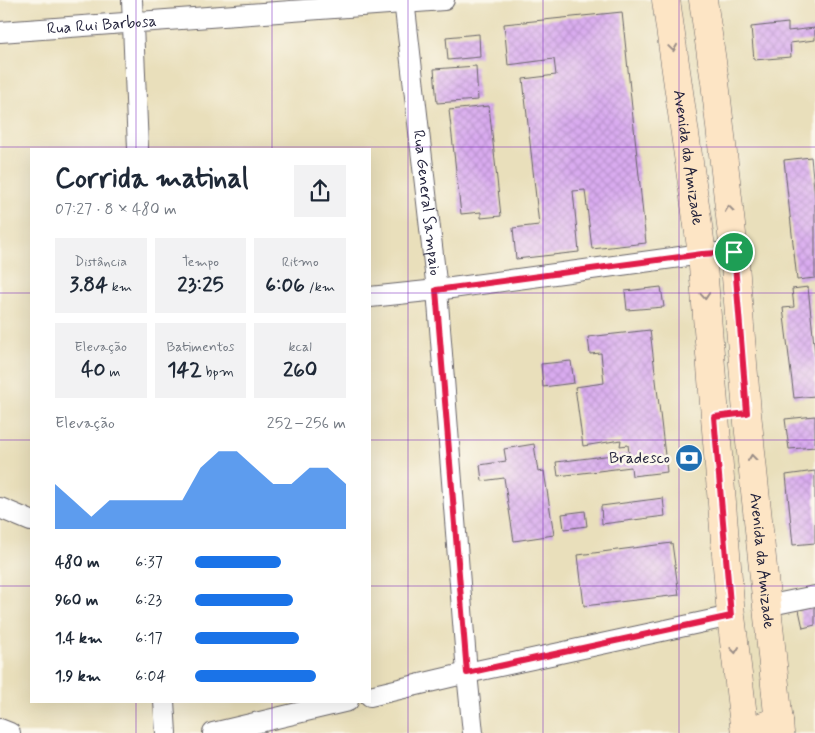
<!DOCTYPE html>
<html lang="pt">
<head>
<meta charset="utf-8">
<style>
  body { margin:0; font-family:Mynerve,sans-serif; background:#f2f2f3; color:#1f2937; height:100vh; display:flex; flex-direction:column; font-size:19px; white-space:nowrap }
  * { box-sizing:border-box; margin:0 }
  p { font-size:16px; color:#747a83 }
  .icon { flex:none; width:28px; height:28px; fill:none; stroke:currentColor; stroke-width:2; stroke-linecap:round; stroke-linejoin:round }
  .map { position:relative; flex:1; overflow:hidden }
  .panel { position:absolute; left:30px; top:148px; width:341px; height:555px; display:flex; flex-direction:column; background:#fff; border-radius:0px; box-shadow:0 5px 20px #0002 }
  .panel>* { flex:none }
  .pin { position:absolute; display:grid; place-items:center; width:42px; height:42px; color:#fff; margin:-21px; border:2px solid #fff; border-radius:50%; box-shadow:0 1px 5px #0007 }
  .round { display:grid; place-items:center; flex:none; width:52px; height:52px; border-radius:0px; background:#f2f2f3 }
  .head { display:flex; align-items:center; justify-content:space-between; height:85px; padding:0 25px }
  h1 { font-size:28px; font-weight:800; line-height:38px }
  .metrics { display:grid; grid-template-columns:repeat(3,1fr); gap:8px; height:85px; padding:5px 25px }
  .metrics div { display:grid; align-content:center; border-radius:0px; background:#f2f2f3; text-align:center }
  .metrics b { font-size:21px; font-weight:800 }
  .metrics small { font-size:14px; font-weight:400 }
  .metrics p { font-size:14px }
  .chart { height:140px; padding:10px 25px }
  .chart p { display:flex; justify-content:space-between }
  .chart svg { width:100%; height:90px; margin-top:5px; fill:#1a73e8; opacity:.7 }
  ul { padding:0 25px; list-style:none; font-size:16px }
  li { display:grid; grid-template-columns:80px 60px 1fr; align-items:center; height:38px }
  li i { height:12px; border-radius:6px; background:#1a73e8 }
  .map>svg:first-child { display:block }
</style>
</head>
<body>
<div class="map">
<svg width="815" height="733" viewBox="0 0 815 733">
  <defs>
    <pattern id="building-cross-hatch" width="8" height="8" patternUnits="userSpaceOnUse" patternTransform="scale(1.25)"><rect width="8" height="8" fill="#d9abef"/><path d="M0 0l8 8M0 8l8-8" fill="none" stroke="#ba93ce"/></pattern>
  </defs>
  <rect width="100%" height="100%" fill="#fbf7ec"/>
  <filter id="ink" filterUnits="userSpaceOnUse"><feTurbulence type="fractalNoise" baseFrequency=".02" numOctaves="2"/><feDisplacementMap in="SourceGraphic" scale="10" xChannelSelector="R" yChannelSelector="G"/><feConvolveMatrix kernelMatrix="1 2 1 2 8 2 1 2 1" color-interpolation-filters="sRGB"/></filter>
  <filter id="wash" filterUnits="userSpaceOnUse"><feTurbulence type="fractalNoise" baseFrequency=".0096" numOctaves="4" result="noise"/><feDisplacementMap in="SourceGraphic" scale="20" xChannelSelector="R" yChannelSelector="G"/><feGaussianBlur stdDeviation="1.12" result="paint"/><feColorMatrix in="noise" values="0 0 0 0 0 0 0 0 0 0 0 0 0 0 0 0 0 1.4 0 .05"/><feComposite in="paint" operator="in"/></filter>
  <g filter="url(#wash)">
    <rect width="100%" height="100%" fill="#e9dfbb"/>
    <g id="blocks">
      <!-- building -->
      <g fill="url(#building-cross-hatch)">
        <polygon points="622,12 646,243 592,249 585,190 573,191 579,252 516,259 513,228 539,225 523,79 556,75 554,59 508,65 504,24"/>
        <polygon points="788,23 788,31 815,28 815,40 790,43 791,57 754,60 751,27"/>
        <polygon points="479,34 480,57 448,60 446,37"/>
        <polygon points="476,66 478,100 437,103 434,69"/>
        <polygon points="489,106 501,216 481,218 481,212 461,214 449,110"/>
        <polygon points="811,157 815,198 815,278 797,280 784,160"/>
        <polygon points="661,287 664,307 627,310 625,291"/>
        <polygon points="808,287 815,354 815,396 794,398 783,308 794,307 792,289"/>
        <polygon points="650,330 667,472 632,476 631,467 558,476 556,462 629,453 628,445 620,446 621,440 583,446 575,387 604,383 601,353 590,354 588,337"/>
        <polygon points="571,361 574,383 543,387 541,364"/>
        <polygon points="815,416 815,447 789,449 785,419"/>
        <polygon points="534,444 538,472 544,471 554,535 514,541 504,478 482,481 480,465 506,461 504,449"/>
        <polygon points="815,471 815,543 793,545 786,475"/>
        <polygon points="663,498 665,516 602,524 601,506"/>
        <polygon points="585,511 587,526 564,529 562,514"/>
        <polygon points="672,543 679,595 584,606 578,555"/>
        <polygon points="815,606 815,625 803,628 799,610"/>
      </g>
    </g>
  </g>
  <g filter="url(#ink)">
    <use href="#blocks" fill-opacity="0" stroke="#686468" stroke-width="1"/>
    <g fill="none" stroke-linecap="round" stroke-linejoin="round">
      <!-- minor casing -->
      <g stroke="#686468" stroke-width="22">
        <g id="minor">
          <polyline points="132,0 138,149"/>
          <path id="s1" d="M404 0 437 290 467 673 473 733"/>
          <path id="s2" d="M0 32 444 0"/>
          <polyline points="370,297 437,290 702,254 734,252"/>
          <polyline points="0,508 31,521"/>
          <polyline points="766,606 815,596"/>
          <polyline points="370,696 467,673 731,616"/>
          <polyline points="164,701 166,733"/>
          <polyline points="0,729 10,733"/>
          <polyline points="213,733 348,701"/>
        </g>
      </g>
      <!-- secondary casing -->
      <g stroke="#686468" stroke-width="29">
        <g id="secondary">
          <path id="s3" d="M666 0 702 254 731 616 745 733 779 720"/>
          <path id="s4" d="M703 0 715 82 734 252 747 413 780 733"/>
        </g>
      </g>
      <!-- minor -->
      <use href="#minor" stroke="#fff" stroke-width="20"/>
      <!-- secondary -->
      <use href="#secondary" stroke="#fde5c5" stroke-width="28"/>
    </g>
    <!-- one-way arrows -->
    <defs><path id="oneway-chevron" d="M-2-3.5L2.5 0L-2 3.5" fill="none" stroke-width="1.6" stroke-linecap="round" stroke-linejoin="round" transform="scale(1.25)"/></defs>
    <g stroke="#9a8d87">
      <use href="#oneway-chevron" transform="translate(673 48) rotate(82)"/>
      <use href="#oneway-chevron" transform="translate(729 209) rotate(-97)"/>
      <use href="#oneway-chevron" transform="translate(705 296) rotate(86)"/>
      <use href="#oneway-chevron" transform="translate(752 458) rotate(-96)"/>
      <use href="#oneway-chevron" transform="translate(735 650) rotate(83)"/>
    </g>
  </g>
  <g fill="none" stroke-linecap="round" stroke-linejoin="round" filter="url(#ink)">
    <!-- route casing -->
    <g stroke="#fff" stroke-width="10">
      <polygon id="route" points="734,252 747,413 714,417 731,616 467,673 436,290 702,254"/>
    </g>
    <!-- route -->
    <use href="#route" stroke="#e11d48" stroke-width="6"/>
  </g>
  <!-- grid -->
  <path fill="none" stroke="#7b2cbf" stroke-width="1" stroke-opacity="0.55" d="M136 0V149M272 0V149M408 0V733M543 0V733M679 0V733M0 147H815M0 293H31M370 293H815M0 440H31M370 440H815M0 586H31M370 586H815M136 701V733M272 701V733"/>
  <!-- icons -->
  <defs>
    <g id="bank-disc" transform="scale(1.4375)"><circle r="9.5" fill="#1f6fb2" stroke="#fbf7ec"/><path d="M-6-4H6V4H-6ZM0-2.3a2.3 2.3 0 1 0 0 4.6a2.3 2.3 0 1 0 0-4.6Z" fill="#fff"/></g>
  </defs>
  <g fill-rule="evenodd">
    <use href="#bank-disc" x="689" y="458"/>
  </g>
  <g text-anchor="middle" dominant-baseline="central" stroke-width="5" stroke-linejoin="round" paint-order="stroke">
    <!-- street labels -->
    <g font-size="16" fill="#22223b" stroke="#fbf7ec">
      <text stroke="none"><textPath href="#s2" startOffset="102">Rua Rui Barbosa</textPath></text>
      <text stroke="none"><textPath href="#s3" startOffset="159">Avenida da Amizade</textPath></text>
      <text stroke="none"><textPath href="#s1" startOffset="204">Rua General Sampaio</textPath></text>
      <text stroke="none"><textPath href="#s4" startOffset="564">Avenida da Amizade</textPath></text>
    </g>
    <!-- poi labels -->
    <g font-size="16" fill="#22223b" stroke="#fbf7ec" text-anchor="end">
      <text x="670" y="458">Bradesco</text>
    </g>
  </g>
</svg>
<div class="pin" style="left:734px;top:252px;background:#1e9e55"><svg class="icon" aria-label="arrive" viewBox="0 0 24 24"><path d="M6 21V4h12l-3 4 3 4H6"/></svg></div>
<section class="panel">
<div class="head"><div><h1>Corrida matinal</h1><p>07:27 · 8 × 480 m</p></div><a class="round"><svg class="icon" aria-label="share" viewBox="0 0 24 24"><path d="M12 15V3M7 8l5-5 5 5M5 13v7h14v-7"/></svg></a></div>
<div class="metrics">
<div><p>Distância</p><b>3.84<small> km</small></b></div>
<div><p>Tempo</p><b>23:25</b></div>
<div><p>Ritmo</p><b>6:06<small> /km</small></b></div>
</div>
<div class="metrics">
<div><p>Elevação</p><b>40<small> m</small></b></div>
<div><p>Batimentos</p><b>142<small> bpm</small></b></div>
<div><p>kcal</p><b>260</b></div>
</div>
<div class="chart"><p><span>Elevação</span>252–256 m</p>
<svg viewBox="0 0 160 44" preserveAspectRatio="none"><path d="M0 44V22L10 30L20 38L30 30L40 30L50 30L60 30L70 30L80 14L90 6L100 6L110 14L120 22L130 22L140 14L150 14L160 22V44z"/></svg>
</div>
<ul>
<li><b>480 m</b>6:37<i style="width:57%"></i></li>
<li><b>960 m</b>6:23<i style="width:65%"></i></li>
<li><b>1.4 km</b>6:17<i style="width:69%"></i></li>
<li><b>1.9 km</b>6:04<i style="width:80%"></i></li>
</ul>
</section>
</div>
</body>
</html>
